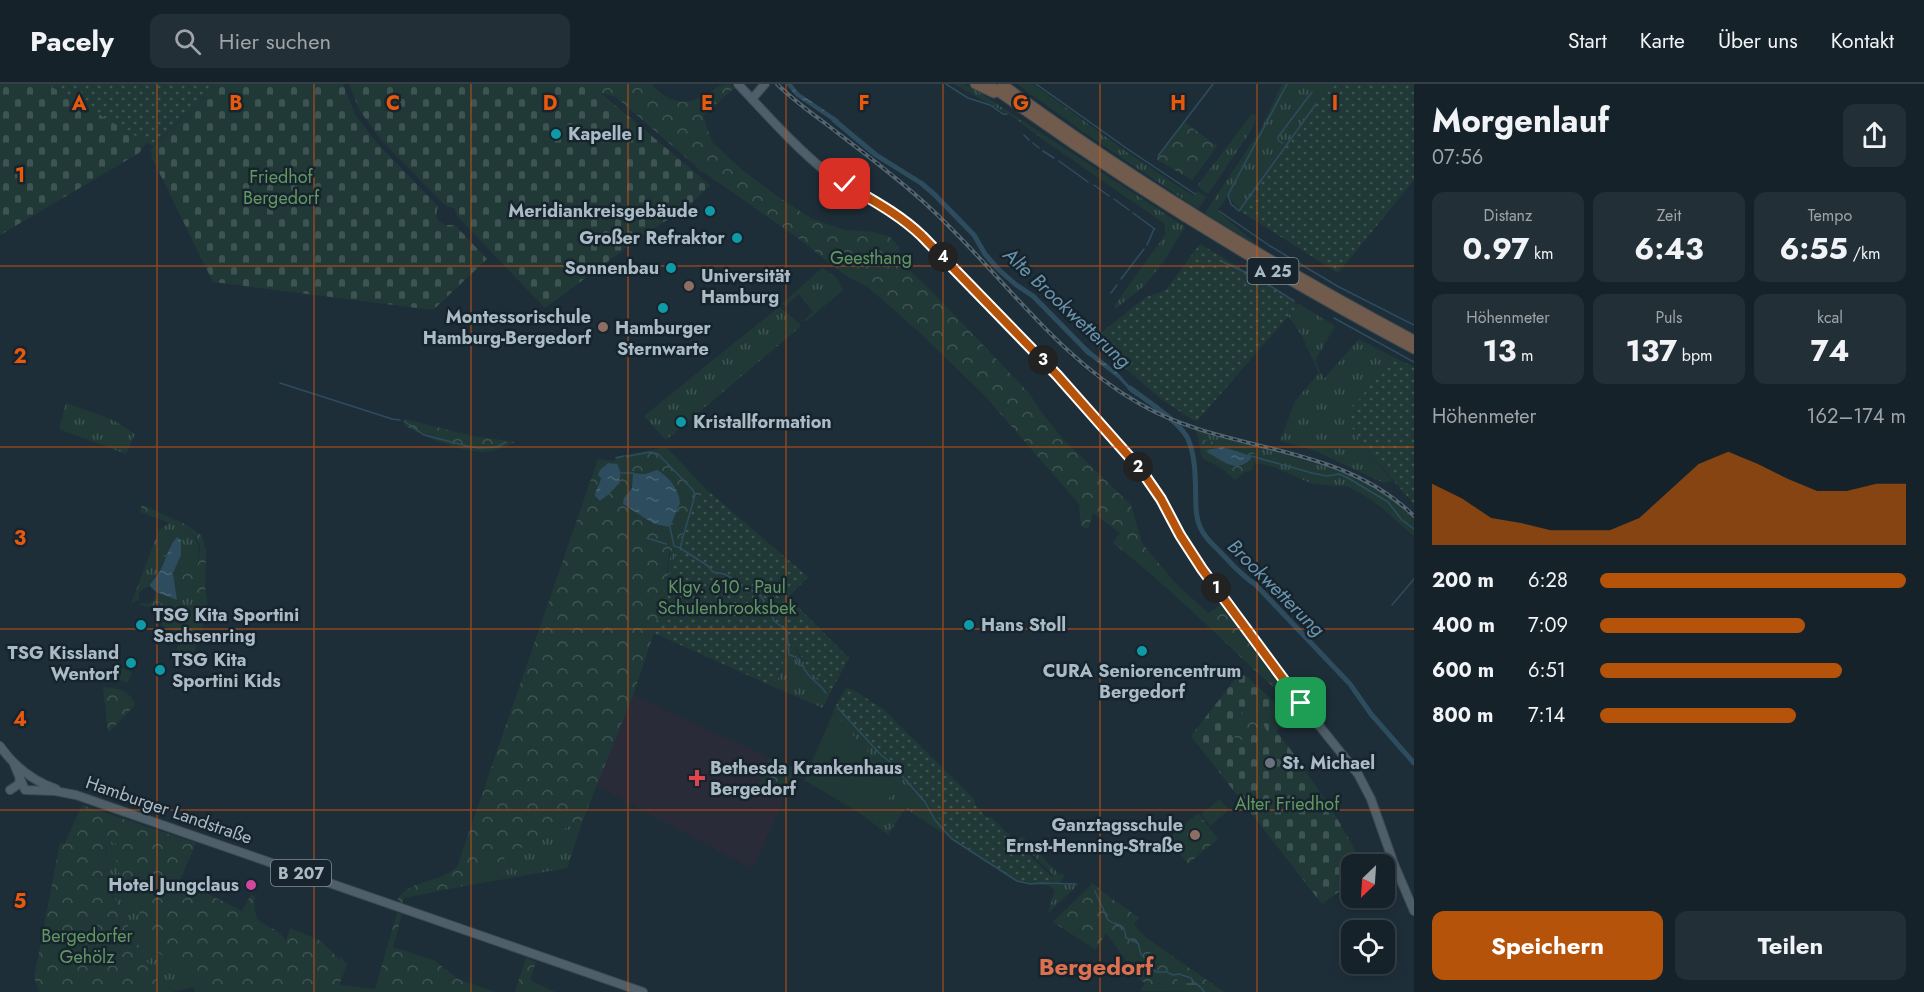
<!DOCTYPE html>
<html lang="de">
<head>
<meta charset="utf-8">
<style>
  body { margin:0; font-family:Jost,sans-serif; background:#232f36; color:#f1f3f6; height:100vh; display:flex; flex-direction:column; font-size:22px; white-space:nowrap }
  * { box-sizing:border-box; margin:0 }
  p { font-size:20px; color:#9ea4a8 }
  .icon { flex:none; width:33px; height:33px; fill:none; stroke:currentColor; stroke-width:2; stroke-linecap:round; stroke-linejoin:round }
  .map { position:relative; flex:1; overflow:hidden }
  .sheet { display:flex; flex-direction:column; background:#16222a; width:510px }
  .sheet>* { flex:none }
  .needle { width:39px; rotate:205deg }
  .buttons { position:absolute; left:1341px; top:770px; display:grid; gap:12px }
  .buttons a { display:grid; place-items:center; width:54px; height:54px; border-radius:12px; background:#16222a; box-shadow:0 3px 9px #0003,0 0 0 2px #353f47; font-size:30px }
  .pin { position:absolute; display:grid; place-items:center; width:51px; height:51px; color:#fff; margin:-26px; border-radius:12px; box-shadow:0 3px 9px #0006 }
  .km { position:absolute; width:30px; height:30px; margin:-15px; border-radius:50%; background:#222; color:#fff; font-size:16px; line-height:30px; text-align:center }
  .round { display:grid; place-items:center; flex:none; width:63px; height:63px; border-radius:12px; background:#232f36 }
  .summary { display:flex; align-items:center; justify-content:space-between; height:102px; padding:0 18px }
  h1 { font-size:33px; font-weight:700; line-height:45px }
  .stats { display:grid; grid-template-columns:repeat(3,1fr); gap:9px; height:102px; padding:6px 18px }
  .stats div { display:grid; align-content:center; border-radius:12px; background:#232f36; text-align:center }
  .stats b { font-size:30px; font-weight:700 }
  .stats small { font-size:16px; font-weight:400 }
  .stats p { font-size:16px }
  .chart { height:168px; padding:12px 18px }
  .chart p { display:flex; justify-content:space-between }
  .chart svg { width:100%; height:108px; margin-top:6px; fill:#b45309; opacity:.7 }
  .cta { display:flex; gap:12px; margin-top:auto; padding:12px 18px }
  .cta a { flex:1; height:69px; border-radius:12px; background:#b45309; color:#fff; font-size:24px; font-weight:700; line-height:69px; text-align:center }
  .cta a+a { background:#232f36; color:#f1f3f6 }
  ul { padding:0 18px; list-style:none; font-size:20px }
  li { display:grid; grid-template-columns:96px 72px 1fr; align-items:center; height:45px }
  li i { height:15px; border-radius:8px; background:#b45309 }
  header { display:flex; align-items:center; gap:36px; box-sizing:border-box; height:84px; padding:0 30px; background:#16222a; border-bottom:2px solid #353f47 }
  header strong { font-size:28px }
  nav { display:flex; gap:33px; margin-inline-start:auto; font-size:21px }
  .search { width:420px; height:54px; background:#232f36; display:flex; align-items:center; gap:15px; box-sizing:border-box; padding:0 21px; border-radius:12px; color:#9ea4a8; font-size:22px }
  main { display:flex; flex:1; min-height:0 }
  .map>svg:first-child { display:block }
</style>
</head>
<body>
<header>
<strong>Pacely</strong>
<div class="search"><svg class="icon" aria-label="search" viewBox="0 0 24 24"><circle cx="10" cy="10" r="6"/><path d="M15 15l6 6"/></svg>Hier suchen</div>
<nav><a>Start</a><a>Karte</a><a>Über uns</a><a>Kontakt</a></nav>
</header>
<main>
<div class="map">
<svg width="1414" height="908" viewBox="0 0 1414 908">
  <defs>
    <pattern id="grass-tufts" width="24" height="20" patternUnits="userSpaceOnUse" patternTransform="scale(1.5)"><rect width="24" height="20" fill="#203937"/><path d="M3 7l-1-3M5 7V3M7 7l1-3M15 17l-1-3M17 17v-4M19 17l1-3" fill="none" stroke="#3e5452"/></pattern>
    <pattern id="forest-crowns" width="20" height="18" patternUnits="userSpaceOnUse" patternTransform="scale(1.5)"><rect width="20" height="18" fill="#203937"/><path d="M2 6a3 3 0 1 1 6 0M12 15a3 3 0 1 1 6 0" fill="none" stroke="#3e5452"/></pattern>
    <pattern id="wetland-marsh" width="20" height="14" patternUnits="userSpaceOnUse" patternTransform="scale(1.5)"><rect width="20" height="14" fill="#203937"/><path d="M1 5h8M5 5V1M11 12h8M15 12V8" fill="none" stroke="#3e5452"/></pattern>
    <pattern id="cemetery-stones" width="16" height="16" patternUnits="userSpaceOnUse" patternTransform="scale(1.5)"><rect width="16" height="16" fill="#203937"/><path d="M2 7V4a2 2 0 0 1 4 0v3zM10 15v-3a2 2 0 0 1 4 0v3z" fill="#3e5452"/></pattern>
    <pattern id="garden-dots" width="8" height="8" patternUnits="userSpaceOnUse" patternTransform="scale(1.5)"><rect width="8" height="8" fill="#203937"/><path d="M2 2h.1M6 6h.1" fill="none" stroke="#3e5452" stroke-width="1.8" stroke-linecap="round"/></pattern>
    <pattern id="water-ripples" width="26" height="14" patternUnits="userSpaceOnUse" patternTransform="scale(1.5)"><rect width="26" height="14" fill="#2d4d5f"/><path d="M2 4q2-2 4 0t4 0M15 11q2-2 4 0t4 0" fill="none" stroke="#496574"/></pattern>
  </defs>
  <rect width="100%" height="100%" fill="#1e2e38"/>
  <!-- medical -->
  <polygon fill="#2a2b39" points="633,611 798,687 752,785 596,701"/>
  <!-- grass -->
  <g fill="url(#grass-tufts)">
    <polygon points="954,0 964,0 977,7 1185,143 1162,180 1143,203 1115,225 1115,221 1165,151 1165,140 1041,54 1015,34"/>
    <polygon points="1017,0 1033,0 1128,69 1193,112 1197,107 1206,113 1198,125 1082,47"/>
    <polygon points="1282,0 1331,0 1240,127 1228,111 1217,127 1260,163 1205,129 1261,45"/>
    <polygon points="1252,30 1257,32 1252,45 1208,110 1197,102"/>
    <polygon points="822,184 835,192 843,206 806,237 803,237 813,228 799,210 785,222 782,220"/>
    <polygon points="1299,220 1335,242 1315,277 1324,295 1359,255 1393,273 1345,333 1366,365 1392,397 1384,399 1313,366 1280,357 1295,317 1319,289 1301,250 1288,232"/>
    <polygon points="779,223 800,240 800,243 666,356 644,332"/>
    <polygon points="66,319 113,336 135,350 126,370 59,345"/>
    <polygon points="1196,346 1346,388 1371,401 1393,416 1414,435 1414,452 1381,423 1364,411 1347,402 1334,402 1310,399 1274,383 1255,379 1254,369 1198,354"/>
    <path d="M707 406 688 445 781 532 800 574 810 586 830 605 831 607 823 624 774 603 782 585 676 472 669 494C664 468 688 435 700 412Z"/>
    <path d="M170 439C194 450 203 454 197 483L192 484 182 496 184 510 186 513 195 512 202 519 201 524 192 529 166 522 154 515 156 508 170 514 177 515 173 489 181 471 170 461 160 487 154 493 150 502C143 505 138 505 139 515L131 520 159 446Z"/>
    <polygon points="836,621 882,670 884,669 926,717 946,745 950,753 982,775 905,724 888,751 877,742 887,723 885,721 897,691 876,677 833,629"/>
    <polygon points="583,736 567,784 458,803 523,763"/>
    <polygon points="1022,752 1059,790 1065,791 1059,800 1079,800 1048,829 1055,806 1047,801 1030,800 1054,799 1052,793 1054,792 1018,756"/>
    <path d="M109 757 117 760C119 768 115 777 117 784 122 799 135 812 142 827L138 832 150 862 168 875 181 880 202 908H195L194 903 171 908H161L155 889 136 862 116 817 101 793 104 790 107 765 105 760Z"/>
  </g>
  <!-- forest -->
  <g fill="url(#forest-crowns)" fill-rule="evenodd">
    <path d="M590 0H651C667 17 683 24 706 11 717 5 716 0 730 0L734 4 703 32 712 58 742 86 777 112 812 135 845 146 873 148 890 153 899 163 900 177 935 211 1029 309 1042 329 1062 354 1131 421 1142 459 1175 499 1208 529 1221 521 1293 620C1232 568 1177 508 1113 459L1120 449 1093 429 1088 445 1081 442 1079 420 986 313 918 247 868 203 845 191 798 154 699 85 616 13 601 9Z"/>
    <polygon points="1184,38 1217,62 1192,96 1156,75"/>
    <path d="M405 335 472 352 515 358C508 361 500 365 493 367 468 372 425 353 404 341Z"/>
    <polygon points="1198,354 1254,369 1255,379 1252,386 1245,388 1235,396 1223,385 1202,374"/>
    <path d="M666 363 707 406 700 412 687 438 680 460 673 465 669 471 667 484 669 494 654 549 633 611 583 736 523 763 458 803 404 814 402 819 397 817C406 799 428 799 445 791 449 789 453 786 457 783L598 375 615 377 616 373ZM608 379H613L606 412 602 417 596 415 595 407 600 398 604 381ZM639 388 645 390 650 388 677 407 680 419 670 443 654 440 626 422C627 410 634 403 633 391Z"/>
    <path d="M142 421 187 441 202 452 206 467 205 503 208 525 192 575 175 569 186 544 181 551 161 541 166 532C158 525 150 522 139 521L142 519 149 520 154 515 166 522 192 529 200 524 202 519 195 512 186 513 184 511 182 496 184 478 188 479 192 484 197 483C199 476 201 465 199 459 194 445 153 433 140 428Z"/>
    <path d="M103 603C118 604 130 606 135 621L109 648 108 647Z"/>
    <polygon points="1247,622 1256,624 1267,648 1261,649 1256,645 1245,655 1239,657 1232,653 1235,639 1231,637 1232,634 1236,636"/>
    <polygon points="770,674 795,685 782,715 757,703"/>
    <path d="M82 721 196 759 180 796 242 827 251 811 255 813C251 849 272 835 286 857L290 844 321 857 339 875 341 873 347 881 339 901 375 905 397 829 402 830 393 863 435 877 458 895 494 908H202L181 880 168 876 150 862 138 832 141 826C135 812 122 799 117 784 115 776 119 768 117 760L109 757 105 760C107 767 106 788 102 793L108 799V805L124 832 136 862 155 889 161 908H40L34 894 60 759H65Z"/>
    <polygon points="1198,729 1218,755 1188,780 1168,755"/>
    <path d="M1093 799C1107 813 1124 822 1139 834L1134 841 1145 853 1224 908 1140 907 1145 899 1126 887 1129 880 1106 849 1096 866 1053 838Z"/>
    <polygon points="526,874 536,878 530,896 555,908 515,908"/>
  </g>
  <!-- wetland -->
  <path fill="url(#wetland-marsh)" d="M1179 890 1191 894C1194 900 1201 901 1204 908H1189L1173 891Z"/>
  <!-- cemetery -->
  <g fill="url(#cemetery-stones)" fill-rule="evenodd">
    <polygon points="0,0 47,0 147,58 139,69 0,151"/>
    <polygon points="218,0 343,0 355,31 377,59 438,122 436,131 438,137 445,141 455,141 487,175 433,226 213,198 152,74 151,65"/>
    <polygon points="349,0 590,0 710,101 691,120 638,155 545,224 457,132 454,124 446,122 382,57 360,27"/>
    <path d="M1240 589 1246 592 1291 633 1276 647 1291 666 1334 729 1363 780H1352L1351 799 1322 820 1191 652ZM1247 622 1256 624 1267 648 1261 649 1253 644 1248 653 1240 657 1238 654 1232 653 1235 639 1231 637 1233 634 1236 636Z"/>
  </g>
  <!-- garden -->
  <g fill="url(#garden-dots)">
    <polygon points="47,0 218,0 153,62"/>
    <polygon points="1331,0 1414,0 1414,96 1338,189 1240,127"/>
    <polygon points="1200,160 1277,206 1298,221 1197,337 1193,336 1161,315 1092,256 1146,213 1166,206"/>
    <polygon points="1393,273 1414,283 1414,420 1366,365 1345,333"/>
    <path d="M707 406 808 493 788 513 849 574 831 607 830 605 809 586 795 562 786 571 774 603 654 549C661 517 684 426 707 406Z"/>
    <path d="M846 604 855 607 883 625 975 716V721L986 733H991L1052 793 1054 799 1030 800 1017 797 950 753C935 722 907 696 884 669L882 671 836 621Z"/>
  </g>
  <!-- pitch -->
  <g fill="#203937">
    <polygon points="113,581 132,588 128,599 109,592"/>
    <polygon points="833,629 876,677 897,691 897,700 885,721 888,723 877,742 858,728 804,696"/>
    <polygon points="1220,715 1229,726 1210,742 1201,730"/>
  </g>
  <!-- water -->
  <g fill="url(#water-ripples)">
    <polygon points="786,0 792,0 799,9 839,36 840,42 796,12"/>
    <polygon points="1085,262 1119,290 1140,314 1132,309 1119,295 1082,266"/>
    <path d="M1223 363 1251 372V375C1234 390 1225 377 1208 369L1207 366Z"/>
    <path d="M608 379 617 380C627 397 612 408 600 417L595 412C595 405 600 401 601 394L598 391 600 386Z"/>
    <path d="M657 386C669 393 679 405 680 419L670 443 654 440 623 420 624 414 632 404 633 389 645 390Z"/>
    <path d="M177 453 181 456V471L173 489 177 516 156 508 150 502C153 495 158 491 161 485 167 473 168 463 177 453Z"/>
  </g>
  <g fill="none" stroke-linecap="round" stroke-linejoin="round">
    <!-- stream -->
    <g stroke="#2d4d5f" stroke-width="1.5">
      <polyline points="946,0 968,14 990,21 1003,30 1007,30"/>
      <polyline points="1036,0 1129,66 1195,110"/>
      <polyline points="1287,0 1228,111 1231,120 1239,127 1316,20"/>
      <polyline points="1024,51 1029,56"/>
      <polyline points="1033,59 1039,64"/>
      <polyline points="1282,59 1278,56 1278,53 1312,8"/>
      <polyline points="1043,67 1054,74"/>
      <polyline points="1158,72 1213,0"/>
      <polyline points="1059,77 1088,98"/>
      <polyline points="1094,101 1109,112"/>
      <polyline points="1114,115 1129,126"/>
      <polyline points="1219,127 1270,162 1339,203 1414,241"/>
      <polyline points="1133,129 1155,145"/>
      <polyline points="1147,161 1154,145"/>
      <polyline points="1223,178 1258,194 1294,217"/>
      <polyline points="1121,195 1144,165"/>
      <polyline points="1111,209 1117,201"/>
      <polyline points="1334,234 1414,278"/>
      <polyline points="280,299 392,335 400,336"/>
      <polyline points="404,337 424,351 471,363 479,364 497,363 506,358"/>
      <path d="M629 372 650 368 658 370 693 406 695 411 680 464 708 482 713 488 724 490 734 495 744 505 751 506 760 511 764 517 763 523 771 527 774 537 787 547 789 571 796 573 799 581 803 582C807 594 820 599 826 609"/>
      <polyline points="1251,372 1312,389 1327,392 1339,390 1348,394 1388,418 1402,436 1414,445"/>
      <polyline points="616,374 624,372"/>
      <polyline points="621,389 633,389"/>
      <polyline points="670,443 674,462 680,464"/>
      <polyline points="647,454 666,460"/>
      <polyline points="1392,521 1414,495"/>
      <polyline points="838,624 881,671 890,678 925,718 935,736 952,755 1017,797 1030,800 1042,799 1076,800"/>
      <path d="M1095 807 1108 836C1119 844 1124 836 1126 854L1138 859 1141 870 1156 888H1167L1173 891 1179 890 1191 894C1194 900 1201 901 1204 908"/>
    </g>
    <!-- canal -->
    <g stroke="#2d4d5f" stroke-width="5">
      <polyline points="834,36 876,71 921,99 934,110 974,151 985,170 998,185 1015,200 1033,212 1089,269"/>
      <path d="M1130 304C1145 315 1181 339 1188 355 1197 376 1195 402 1196 424 1197 449 1210 457 1225 473 1235 484 1244 493 1256 501L1350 600 1371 630 1414 679"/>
    </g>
    <!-- major casing -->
    <g stroke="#3b4952" stroke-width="10">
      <g id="major">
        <path d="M738 0C766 30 798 66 830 91 860 113 894 126 922 152L1057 291 1141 386 1161 415 1180 451 1202 485 1301 619 1358 690 1371 715 1394 780 1414 827"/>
        <polyline points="752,15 765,0"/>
        <path d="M0 662C14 682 33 697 56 705"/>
        <polyline points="14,680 25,706 55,707 76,711 643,908"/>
        <polyline points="10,706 19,700 20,691"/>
      </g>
    </g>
    <!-- highway casing -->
    <g stroke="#3c4b53" stroke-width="11">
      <g id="highway">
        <polyline points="975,0 994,9"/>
        <path d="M988 0C1124 99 1266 186 1414 265"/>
        <path d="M1002 0C1133 96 1271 180 1414 256"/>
      </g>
    </g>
    <!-- major -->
    <use href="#major" stroke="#4f5f69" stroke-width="8"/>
    <!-- highway -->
    <use href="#highway" stroke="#705b4d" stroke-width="9"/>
    <!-- rail casing -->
    <g stroke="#536570" stroke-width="4">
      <path id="rail" d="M777 0C792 15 810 28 826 40 861 67 897 93 929 123 1000 188 1055 272 1140 320 1229 371 1337 357 1414 432"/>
    </g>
    <!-- rail -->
    <use href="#rail" stroke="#17242d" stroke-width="1.5" stroke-dasharray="4.5" stroke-linecap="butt"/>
  </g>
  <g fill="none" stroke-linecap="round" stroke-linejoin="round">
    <!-- route casing -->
    <g stroke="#fff" stroke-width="12">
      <path id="route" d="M845 100C872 116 899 130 922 152L1057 291 1141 386 1161 415 1180 451 1202 485 1301 619"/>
    </g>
    <!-- route -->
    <use href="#route" stroke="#b45309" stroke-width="8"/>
  </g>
  <!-- grid -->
  <path fill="none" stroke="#e8590c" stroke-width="1.5" stroke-opacity="0.55" d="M157 0V908M314 0V908M471 0V908M628 0V908M786 0V908M943 0V908M1100 0V908M1257 0V908M0 182H1414M0 363H1414M0 545H1414M0 726H1414"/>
  <!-- markers -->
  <g fill="#0f9aa8" stroke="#17242d" stroke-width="2">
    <circle cx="556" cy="50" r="6"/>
    <circle cx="710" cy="127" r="6"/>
    <circle cx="737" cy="154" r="6"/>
    <circle cx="671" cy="184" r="6"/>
    <circle cx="663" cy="224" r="6"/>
    <circle cx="681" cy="338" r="6"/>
    <circle cx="141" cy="541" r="6"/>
    <circle cx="969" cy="541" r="6"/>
    <circle cx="1142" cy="567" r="6"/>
    <circle cx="131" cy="579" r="6"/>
    <circle cx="160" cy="586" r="6"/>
  </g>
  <g fill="#8d6e63" stroke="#17242d" stroke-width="2">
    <circle cx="689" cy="202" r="6"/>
    <circle cx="603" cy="243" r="6"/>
    <circle cx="1195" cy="751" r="6"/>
  </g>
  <circle fill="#6b7280" stroke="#17242d" stroke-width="2" cx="1270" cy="679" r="6"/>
  <path fill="#e0444e" stroke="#17242d" stroke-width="2" d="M694 685h6v6h6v6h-6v6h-6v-6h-6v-6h6z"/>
  <circle fill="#d1479c" stroke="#17242d" stroke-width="2" cx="251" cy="801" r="6"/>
  <g text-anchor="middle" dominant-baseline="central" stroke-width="5" stroke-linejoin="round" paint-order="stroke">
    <!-- shield labels -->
    <g fill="#17242d" stroke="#7f8e98" stroke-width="1.5">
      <rect x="1247.5" y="174" width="51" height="26" rx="4.5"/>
      <rect x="271" y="776" width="60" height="26" rx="4.5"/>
    </g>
    <g font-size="16" font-weight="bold" fill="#abbbc6">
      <text x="1273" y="187">A 25</text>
      <text x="301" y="789">B 207</text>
    </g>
    <!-- poi labels -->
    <g font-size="18" font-weight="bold" fill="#abbbc6" stroke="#17242d" text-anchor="start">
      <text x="568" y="50">Kapelle I</text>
      <text x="698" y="127" text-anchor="end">Meridiankreisgebäude</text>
      <text x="725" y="154" text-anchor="end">Großer Refraktor</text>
      <text x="659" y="184" text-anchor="end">Sonnenbau</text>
      <text x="701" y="192">Universität<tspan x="701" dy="21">Hamburg</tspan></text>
      <text x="591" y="233" text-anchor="end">Montessorischule<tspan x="591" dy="21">Hamburg-Bergedorf</tspan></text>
      <text x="663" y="244" text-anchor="middle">Hamburger<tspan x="663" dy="21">Sternwarte</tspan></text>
      <text x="693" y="338">Kristallformation</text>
      <text x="153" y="531">TSG Kita Sportini<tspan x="153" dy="21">Sachsenring</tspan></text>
      <text x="981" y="541">Hans Stoll</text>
      <text x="119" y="569" text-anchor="end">TSG Kissland<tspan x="119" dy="21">Wentorf</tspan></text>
      <text x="172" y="576">TSG Kita<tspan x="172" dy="21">Sportini Kids</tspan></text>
      <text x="1142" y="587" text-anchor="middle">CURA Seniorencentrum<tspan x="1142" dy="21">Bergedorf</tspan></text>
      <text x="1282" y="679">St. Michael</text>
      <text x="710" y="684">Bethesda Krankenhaus<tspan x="710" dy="21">Bergedorf</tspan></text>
      <text x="1183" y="741" text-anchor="end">Ganztagsschule<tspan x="1183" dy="21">Ernst-Henning-Straße</tspan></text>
      <text x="239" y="801" text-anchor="end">Hotel Jungclaus</text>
    </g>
    <!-- park labels -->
    <g font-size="18" fill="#619862" stroke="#17242d">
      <text x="281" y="93">Friedhof<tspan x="281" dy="21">Bergedorf</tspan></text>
      <text x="871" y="174">Geesthang</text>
      <text x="727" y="503">Klgv. 610 - Paul<tspan x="727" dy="21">Schulenbrooksbek</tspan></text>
      <text x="1287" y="720">Alter Friedhof</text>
      <text x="87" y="852">Bergedorfer<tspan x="87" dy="21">Gehölz</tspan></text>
    </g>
    <!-- street labels -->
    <g font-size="18" fill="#abbbc6" stroke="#17242d">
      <text transform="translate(169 726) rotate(19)">Hamburger Landstraße</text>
    </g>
    <!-- water labels -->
    <g font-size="20" font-style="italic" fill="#6894ad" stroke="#17242d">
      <text transform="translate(1067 224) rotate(43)">Alte Brookwetterung</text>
      <text transform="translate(1276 504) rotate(45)">Brookwetterung</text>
    </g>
    <!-- district labels -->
    <g font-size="24" font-weight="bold" fill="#dd704f" stroke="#17242d">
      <text x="1096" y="882">Bergedorf</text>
    </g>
  </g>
  <g font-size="20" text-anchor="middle" font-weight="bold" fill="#e8590c" stroke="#17242d" stroke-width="5" stroke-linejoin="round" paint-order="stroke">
    <text x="79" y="26">A</text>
    <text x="236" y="26">B</text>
    <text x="393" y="26">C</text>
    <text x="550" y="26">D</text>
    <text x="707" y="26">E</text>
    <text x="864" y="26">F</text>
    <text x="1021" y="26">G</text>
    <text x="1178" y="26">H</text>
    <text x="1335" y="26">I</text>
    <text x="20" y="98">1</text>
    <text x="20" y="279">2</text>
    <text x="20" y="461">3</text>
    <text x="20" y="642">4</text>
    <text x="20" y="824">5</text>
  </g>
</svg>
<div class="buttons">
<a><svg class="needle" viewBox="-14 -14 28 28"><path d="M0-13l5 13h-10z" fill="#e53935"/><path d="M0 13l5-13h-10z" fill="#9ea4a8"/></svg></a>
<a><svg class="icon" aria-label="locate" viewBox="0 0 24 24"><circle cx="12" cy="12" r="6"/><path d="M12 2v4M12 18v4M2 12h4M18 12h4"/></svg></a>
</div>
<div class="pin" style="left:1301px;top:619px;background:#1e9e55"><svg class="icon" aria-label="arrive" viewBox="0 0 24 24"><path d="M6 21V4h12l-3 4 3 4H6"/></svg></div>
<div class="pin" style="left:845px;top:100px;background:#d93025"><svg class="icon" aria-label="check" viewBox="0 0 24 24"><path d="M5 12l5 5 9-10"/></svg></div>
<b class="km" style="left:1216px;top:504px">1</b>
<b class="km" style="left:1138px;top:383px">2</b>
<b class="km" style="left:1043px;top:276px">3</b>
<b class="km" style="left:943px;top:173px">4</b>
</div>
<section class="sheet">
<div class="summary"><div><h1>Morgenlauf</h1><p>07:56</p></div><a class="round"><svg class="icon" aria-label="share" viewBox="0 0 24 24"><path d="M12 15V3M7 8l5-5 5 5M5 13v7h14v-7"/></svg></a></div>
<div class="stats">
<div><p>Distanz</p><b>0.97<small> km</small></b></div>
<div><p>Zeit</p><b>6:43</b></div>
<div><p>Tempo</p><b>6:55<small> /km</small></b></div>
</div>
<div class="stats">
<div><p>Höhenmeter</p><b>13<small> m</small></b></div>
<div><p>Puls</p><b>137<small> bpm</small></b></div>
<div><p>kcal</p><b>74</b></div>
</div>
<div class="chart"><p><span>Höhenmeter</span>162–174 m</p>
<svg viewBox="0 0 160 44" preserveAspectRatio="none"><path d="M0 44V19L10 25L20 33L30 35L40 38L50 38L60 38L70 33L80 22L90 11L100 6L110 11L120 17L130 22L140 22L150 19L160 19V44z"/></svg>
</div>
<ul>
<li><b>200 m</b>6:28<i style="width:100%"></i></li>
<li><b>400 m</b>7:09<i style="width:67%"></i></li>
<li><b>600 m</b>6:51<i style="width:79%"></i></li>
<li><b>800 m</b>7:14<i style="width:64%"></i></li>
</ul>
<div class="cta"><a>Speichern</a><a>Teilen</a></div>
</section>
</main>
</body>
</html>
